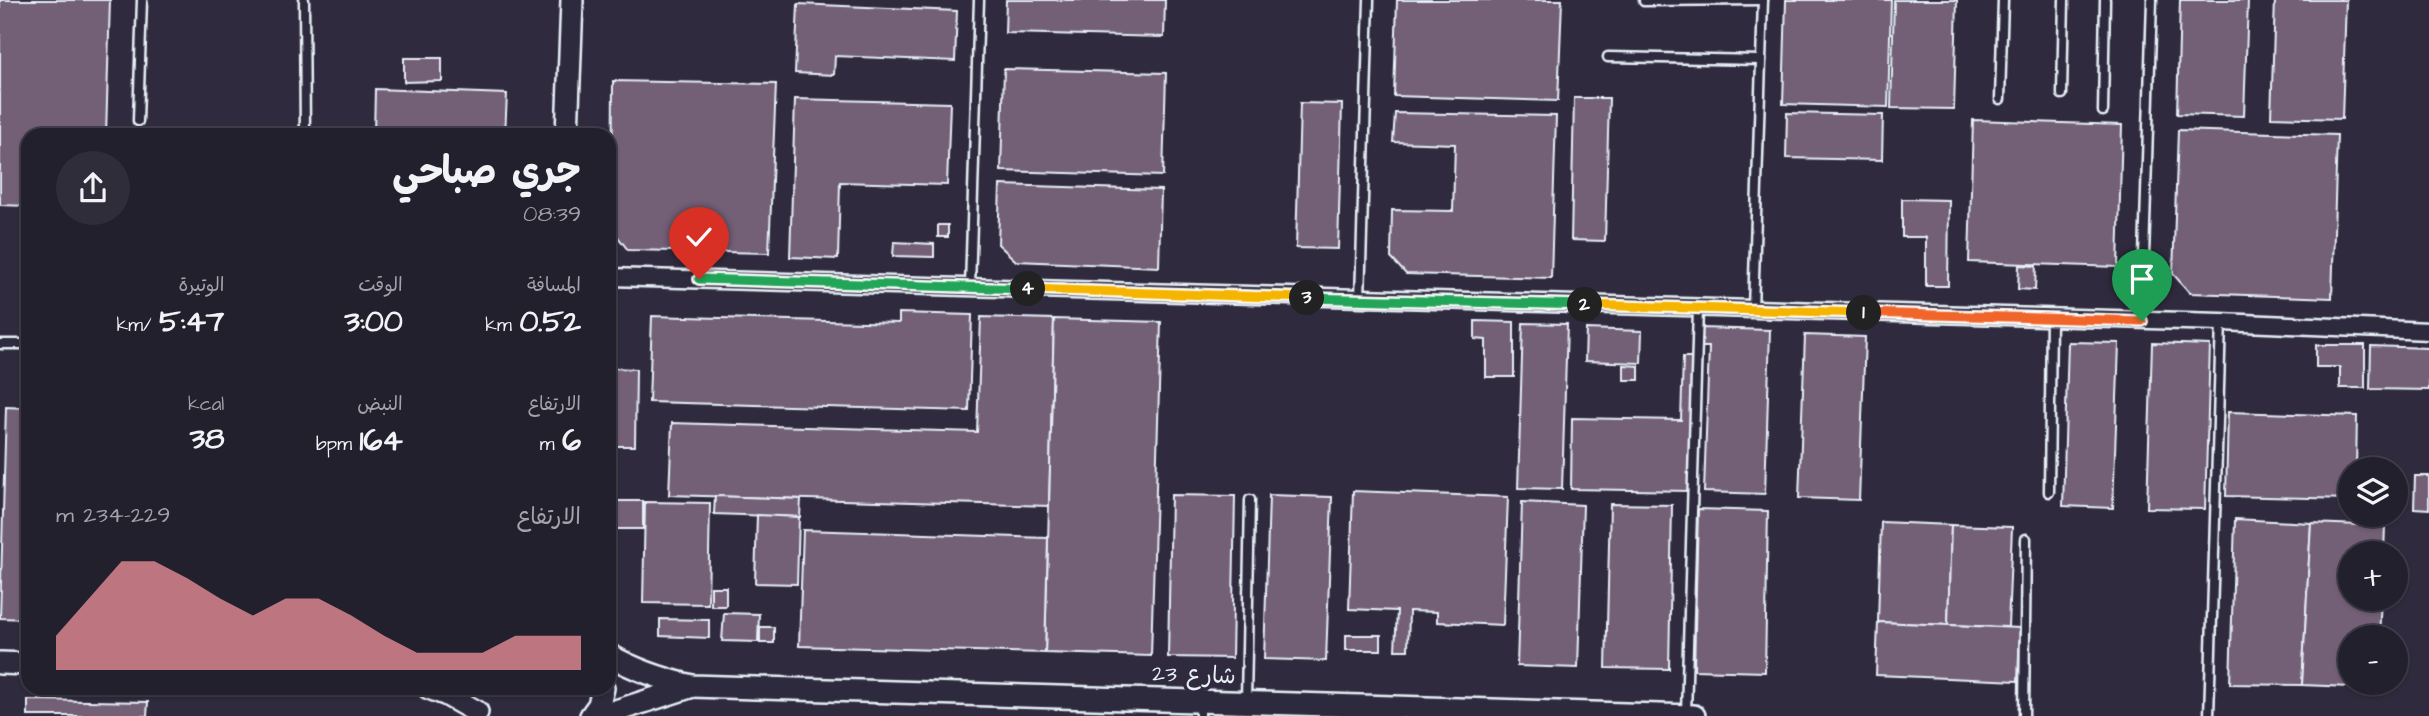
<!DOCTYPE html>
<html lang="ar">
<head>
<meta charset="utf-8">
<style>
  body { margin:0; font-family:"Architects Daughter","Playpen Sans Arabic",sans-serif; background:#2f2d3a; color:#f1f3f6; direction:rtl; height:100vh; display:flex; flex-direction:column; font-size:26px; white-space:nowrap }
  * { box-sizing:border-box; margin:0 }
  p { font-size:23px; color:#a3a3aa }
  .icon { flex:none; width:38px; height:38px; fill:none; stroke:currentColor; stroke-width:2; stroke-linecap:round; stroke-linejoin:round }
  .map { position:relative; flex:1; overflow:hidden; direction:ltr }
  .sheet { position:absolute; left:21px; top:128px; width:595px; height:567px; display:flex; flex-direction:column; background:#23202e; border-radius:21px; box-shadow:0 2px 5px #0004,0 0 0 2px #403e4a; direction:rtl }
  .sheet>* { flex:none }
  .tools { position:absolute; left:2338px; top:457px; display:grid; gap:14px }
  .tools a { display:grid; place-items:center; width:70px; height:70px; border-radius:50%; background:#23202e; box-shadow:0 2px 5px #0004,0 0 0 2px #403e4a; font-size:35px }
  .pin { position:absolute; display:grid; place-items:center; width:60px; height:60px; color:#fff; margin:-72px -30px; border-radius:50% 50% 50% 0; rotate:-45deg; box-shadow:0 0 7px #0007 }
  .pin .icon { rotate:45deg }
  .km { position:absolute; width:35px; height:35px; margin:-18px; border-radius:50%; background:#222; color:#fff; font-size:19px; line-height:35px; text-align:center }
  .round { display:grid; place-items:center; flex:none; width:74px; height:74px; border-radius:37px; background:#2f2d3a }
  .overview { display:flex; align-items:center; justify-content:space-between; height:119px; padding:0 35px }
  h1 { font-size:38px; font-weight:700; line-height:52px }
  .metrics { display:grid; grid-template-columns:repeat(3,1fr); gap:10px; height:119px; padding:7px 35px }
  .metrics div { display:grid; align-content:center }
  .metrics b { font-size:30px; font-weight:700 }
  .metrics small { font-size:19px; font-weight:400 }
  .metrics p { font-size:19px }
  .chart { height:196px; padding:14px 35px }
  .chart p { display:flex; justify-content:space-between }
  .chart svg { width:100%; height:126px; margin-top:7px; fill:#ff9aa2; opacity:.7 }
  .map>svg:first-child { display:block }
</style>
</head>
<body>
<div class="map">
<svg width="2429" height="716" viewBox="0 0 2429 716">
  <rect width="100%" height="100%" fill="#2f2a3d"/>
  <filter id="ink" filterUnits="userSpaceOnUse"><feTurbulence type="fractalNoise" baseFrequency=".0143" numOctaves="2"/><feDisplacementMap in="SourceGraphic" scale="14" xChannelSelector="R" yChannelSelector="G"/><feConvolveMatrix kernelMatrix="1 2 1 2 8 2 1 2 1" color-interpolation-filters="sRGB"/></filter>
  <g filter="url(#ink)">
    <!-- building -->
    <g fill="#735e76" stroke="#e8f1f8" stroke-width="2">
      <polygon points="0,0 110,0 106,135 28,135 28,206 0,205"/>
      <polygon points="1006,0 1165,0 1164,37 1005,33"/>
      <polygon points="1397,0 1562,0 1558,101 1394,96"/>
      <polygon points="1786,0 1891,0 1888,107 1783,104"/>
      <polygon points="1894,0 1957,0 1954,109 1891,108"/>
      <polygon points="2180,0 2248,0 2244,116 2177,114"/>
      <polygon points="2275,0 2346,0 2342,119 2271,117"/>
      <polygon points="798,4 957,11 955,61 835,56 834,75 795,73"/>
      <polygon points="404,58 442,58 442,81 404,82"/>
      <polygon points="1004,69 1166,73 1163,176 1001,171"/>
      <polygon points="613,81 776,84 769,253 628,250 612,229"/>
      <polygon points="375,89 507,94 505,135 374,135"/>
      <polygon points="1574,98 1609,98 1605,241 1571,240"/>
      <polygon points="795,99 950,103 947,185 840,182 838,259 790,257"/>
      <polygon points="1300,103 1342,104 1338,249 1296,248"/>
      <polygon points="1395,113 1556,116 1551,278 1406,274 1391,258 1392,210 1453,211 1455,144 1393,142"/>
      <polygon points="1787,113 1883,115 1882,160 1786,158"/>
      <polygon points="1973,120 2122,125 2118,267 1969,262"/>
      <polygon points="2178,130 2337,135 2332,298 2190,293 2173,274"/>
      <polygon points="1000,185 1161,190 1159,267 1016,261 998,244"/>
      <polygon points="1902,199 1949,200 1948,286 1926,286 1926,237 1902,237"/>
      <rect x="938" y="225" width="10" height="12"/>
      <polygon points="894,242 934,244 934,257 893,256"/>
      <polygon points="2019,265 2036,266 2035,290 2018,289"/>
      <polygon points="899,313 972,315 969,411 649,402 652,316 899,323"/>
      <polygon points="981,317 1054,319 1049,506 669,495 672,423 977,432"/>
      <polygon points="1054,319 1161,322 1151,656 1045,653"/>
      <polygon points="1475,321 1514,322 1514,377 1486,377 1486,340 1475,339"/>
      <polygon points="1523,323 1567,324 1562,489 1518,488"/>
      <polygon points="1700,328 1770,330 1765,494 1704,492 1709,347 1699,347"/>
      <polygon points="1586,329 1642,331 1641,363 1585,361"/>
      <polygon points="1805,335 1865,337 1859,500 1799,498"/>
      <polygon points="2068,342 2119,343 2113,508 2063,506"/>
      <polygon points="2152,343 2210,345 2205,509 2147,508"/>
      <polygon points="2316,345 2365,345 2365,388 2340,388 2340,367 2316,367"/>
      <polygon points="2371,346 2429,348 2429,390 2370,389"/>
      <polygon points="1683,357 1692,357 1690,491 1571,489 1572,418 1681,420"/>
      <polygon points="1624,365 1639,366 1639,380 1624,380"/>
      <polygon points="609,368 636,369 635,446 609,446"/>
      <polygon points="6,407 28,408 28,619 0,618"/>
      <polygon points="2228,412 2357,416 2356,469 2350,469 2350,499 2226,496"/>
      <polygon points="2415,476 2429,476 2429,509 2414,508"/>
      <polygon points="1353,491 1508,497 1503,625 1437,622 1437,612 1409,611 1408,650 1395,650 1397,611 1349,609"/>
      <polygon points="1171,495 1235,496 1232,658 1168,657"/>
      <polygon points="1269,495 1332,497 1326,661 1264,659"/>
      <polygon points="715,496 801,499 800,517 714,514"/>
      <rect x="615" y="501" width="28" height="28"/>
      <polygon points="645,502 710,503 708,604 643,603"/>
      <polygon points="1522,502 1583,505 1578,668 1517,666"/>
      <polygon points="1610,504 1672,505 1669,669 1606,668"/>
      <polygon points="1698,509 1768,511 1765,672 1694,670"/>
      <rect x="2366" y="514" width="21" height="3"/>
      <polygon points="757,515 799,517 797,584 755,583"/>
      <polygon points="2235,519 2311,523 2302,685 2230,684"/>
      <polygon points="1881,522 1951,525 1948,625 1878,622"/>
      <polygon points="2311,523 2385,526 2384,553 2350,553 2350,598 2381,598 2379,637 2350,637 2350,682 2377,682 2376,688 2302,685"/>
      <polygon points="1951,525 2012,527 2008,627 1948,625"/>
      <polygon points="803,530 1048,538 1045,653 799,646"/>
      <rect x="711" y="587" width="15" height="19"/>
      <polygon points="724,613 759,614 758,642 722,641"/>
      <polygon points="660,619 709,620 709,638 660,636"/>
      <polygon points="1878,622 2020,628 2018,681 1876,675"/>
      <rect x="760" y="627" width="14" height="16"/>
      <rect x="1346" y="635" width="35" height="15"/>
      <polygon points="28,700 148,702 147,716 28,716"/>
    </g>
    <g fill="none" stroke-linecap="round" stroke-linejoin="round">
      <!-- service casing -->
      <g stroke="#e8f1f8" stroke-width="13">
        <g id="service">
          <polyline points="304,0 305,135"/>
          <polyline points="1644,1 1763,0"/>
          <polyline points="1608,57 1761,60"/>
          <polyline points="2062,94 2064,0"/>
          <polyline points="2000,99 2003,0"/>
          <polyline points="2103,111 2105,0"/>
          <polyline points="138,121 142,0"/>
          <polyline points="970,287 979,0"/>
          <polyline points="1360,299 1369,0"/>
          <polyline points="1753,309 1763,0"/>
          <polyline points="2142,321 2152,0"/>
          <polyline points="0,344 28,344"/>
          <polyline points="2049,492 2051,318"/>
          <polyline points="1246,700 1250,500"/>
          <polyline points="1686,714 1698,308"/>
          <polyline points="1200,716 1200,702"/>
          <polyline points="2024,716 2026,539"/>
          <polyline points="2209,716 2221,322"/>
        </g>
      </g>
      <!-- minor casing -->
      <g stroke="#e8f1f8" stroke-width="21">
        <polyline id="minor" points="609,277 2221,322 2429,331"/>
      </g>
      <!-- tertiary casing -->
      <g stroke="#e8f1f8" stroke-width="26">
        <g id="tertiary">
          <polyline points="567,135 572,0"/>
          <path d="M609 655C635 670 662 679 692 686L1694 716"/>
          <polyline points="0,663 28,664"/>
          <polyline points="429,688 447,695 477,712"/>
          <polyline points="591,716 599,705 603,688"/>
          <polyline points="600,716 690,687"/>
        </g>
      </g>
      <!-- service -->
      <use href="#service" stroke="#2f2a3d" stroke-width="8"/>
      <!-- minor -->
      <use href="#minor" stroke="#2f2a3d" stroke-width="16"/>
      <!-- tertiary -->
      <use href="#tertiary" stroke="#2f2a3d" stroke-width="21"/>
    </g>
  </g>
  <g fill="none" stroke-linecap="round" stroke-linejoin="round" filter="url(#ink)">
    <!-- split-1 casing -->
    <g stroke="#fff" stroke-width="14">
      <polyline id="split-1" points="1864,313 2142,321"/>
    </g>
    <!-- split-2 casing -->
    <g stroke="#fff" stroke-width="14">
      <polyline id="split-2" points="1585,305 1864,313"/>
    </g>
    <!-- split-3 casing -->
    <g stroke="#fff" stroke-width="14">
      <polyline id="split-3" points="1307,298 1585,305"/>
    </g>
    <!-- split-4 casing -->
    <g stroke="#fff" stroke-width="14">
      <polyline id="split-4" points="1028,289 1307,298"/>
    </g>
    <!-- split-5 casing -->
    <g stroke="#fff" stroke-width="14">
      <polyline id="split-5" points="699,279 1028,289"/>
    </g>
    <!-- split-1 -->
    <use href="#split-1" stroke="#f0652b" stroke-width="9"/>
    <!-- split-2 -->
    <use href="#split-2" stroke="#f5b400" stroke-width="9"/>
    <!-- split-3 -->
    <use href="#split-3" stroke="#22a559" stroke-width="9"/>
    <!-- split-4 -->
    <use href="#split-4" stroke="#f5b400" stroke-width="9"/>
    <!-- split-5 -->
    <use href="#split-5" stroke="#22a559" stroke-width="9"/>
  </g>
  <g text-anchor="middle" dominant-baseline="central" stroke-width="7" stroke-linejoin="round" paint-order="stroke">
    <!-- street labels -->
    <g font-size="23" fill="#e8f1f8" stroke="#2f2a3d">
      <text transform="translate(1194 675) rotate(2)">شارع 23</text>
    </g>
  </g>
</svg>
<div class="tools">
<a><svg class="icon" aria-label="layers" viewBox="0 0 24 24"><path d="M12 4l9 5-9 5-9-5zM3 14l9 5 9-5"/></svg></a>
<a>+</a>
<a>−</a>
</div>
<div class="pin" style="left:2142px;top:321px;background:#1e9e55"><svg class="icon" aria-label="arrive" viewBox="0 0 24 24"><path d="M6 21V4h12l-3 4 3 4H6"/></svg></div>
<div class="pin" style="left:699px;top:279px;background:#d93025"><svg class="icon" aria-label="check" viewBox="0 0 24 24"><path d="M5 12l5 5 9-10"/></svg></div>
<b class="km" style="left:1864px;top:313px">1</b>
<b class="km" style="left:1585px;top:305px">2</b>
<b class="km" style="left:1307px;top:298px">3</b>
<b class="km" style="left:1028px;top:289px">4</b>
<section class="sheet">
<div class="overview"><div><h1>جري صباحي</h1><p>08:39</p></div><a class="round"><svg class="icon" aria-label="share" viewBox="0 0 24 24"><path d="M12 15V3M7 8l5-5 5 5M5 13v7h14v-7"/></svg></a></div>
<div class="metrics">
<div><p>المسافة</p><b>0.52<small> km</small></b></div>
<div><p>الوقت</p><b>3:00</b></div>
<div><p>الوتيرة</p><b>5:47<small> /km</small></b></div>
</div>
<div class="metrics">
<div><p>الارتفاع</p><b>6<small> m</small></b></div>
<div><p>النبض</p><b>164<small> bpm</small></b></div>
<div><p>kcal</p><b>38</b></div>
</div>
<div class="chart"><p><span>الارتفاع</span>229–234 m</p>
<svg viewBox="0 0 160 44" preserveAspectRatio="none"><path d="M0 44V32L10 19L20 6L30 6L40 12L50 19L60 25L70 19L80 19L90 25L100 32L110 38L120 38L130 38L140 32L150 32L160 32V44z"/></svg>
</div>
</section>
</div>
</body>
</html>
